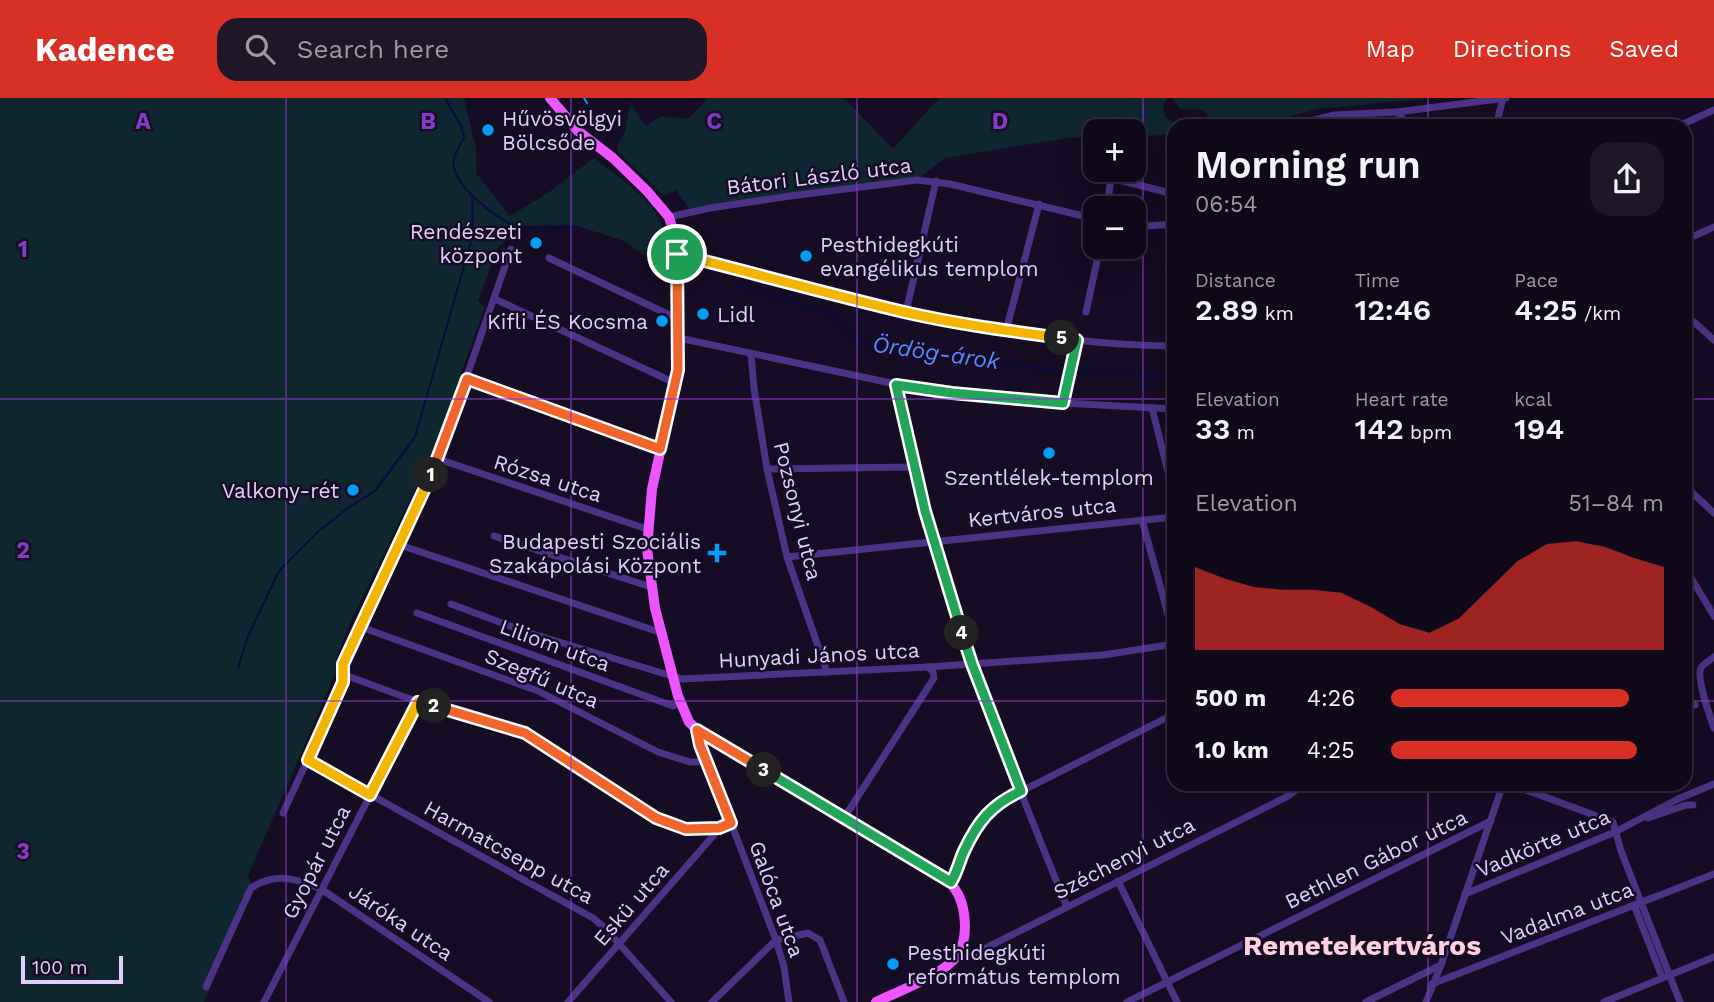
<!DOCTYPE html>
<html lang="en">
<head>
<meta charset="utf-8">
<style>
  body { margin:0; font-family:"Work Sans",sans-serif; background:#1e1727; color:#f1f3f6; height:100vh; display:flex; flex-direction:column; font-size:26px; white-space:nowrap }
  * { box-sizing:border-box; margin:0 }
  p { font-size:23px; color:#9c9aa2 }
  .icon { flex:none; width:38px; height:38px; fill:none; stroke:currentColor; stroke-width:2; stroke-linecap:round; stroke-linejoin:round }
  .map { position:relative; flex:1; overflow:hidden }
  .drawer { position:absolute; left:1167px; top:21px; width:525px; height:672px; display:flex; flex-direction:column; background:#10091a; border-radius:21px; box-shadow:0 7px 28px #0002,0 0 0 2px #302a39 }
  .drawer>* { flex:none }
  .buttons { position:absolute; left:1083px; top:21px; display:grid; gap:14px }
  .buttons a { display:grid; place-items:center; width:63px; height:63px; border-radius:14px; background:#10091a; box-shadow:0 7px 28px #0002,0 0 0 2px #302a39; font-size:35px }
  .scale { position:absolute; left:21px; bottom:18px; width:102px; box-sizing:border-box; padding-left:7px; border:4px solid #e0ceff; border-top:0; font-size:19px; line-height:24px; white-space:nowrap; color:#e0ceff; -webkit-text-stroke:5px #160c23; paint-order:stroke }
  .pin { position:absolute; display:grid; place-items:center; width:60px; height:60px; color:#fff; margin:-30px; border:4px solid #fff; border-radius:50%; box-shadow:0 2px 7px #0007 }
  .km { position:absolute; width:35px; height:35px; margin:-18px; border-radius:50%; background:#222; color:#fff; font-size:19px; line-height:35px; text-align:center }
  .round { display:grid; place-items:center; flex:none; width:74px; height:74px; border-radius:21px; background:#1e1727 }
  .overview { display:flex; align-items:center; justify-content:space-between; height:119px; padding:0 28px }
  h1 { font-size:38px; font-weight:600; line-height:52px }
  .stats { display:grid; grid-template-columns:repeat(3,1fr); gap:10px; height:119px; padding:7px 28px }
  .stats div { display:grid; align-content:center }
  .stats b { font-size:30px; font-weight:600 }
  .stats small { font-size:19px; font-weight:400 }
  .stats p { font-size:19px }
  .chart { height:196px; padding:14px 28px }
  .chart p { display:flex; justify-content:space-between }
  .chart svg { width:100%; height:126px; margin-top:7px; fill:#d93025; opacity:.7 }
  ul { padding:0 28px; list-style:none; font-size:23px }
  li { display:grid; grid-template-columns:112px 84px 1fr; align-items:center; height:52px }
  li i { height:18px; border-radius:9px; background:#d93025 }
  header { display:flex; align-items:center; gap:42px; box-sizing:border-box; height:98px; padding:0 35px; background:#d93025; color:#fff }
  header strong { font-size:33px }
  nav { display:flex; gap:38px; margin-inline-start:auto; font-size:24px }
  .search { width:490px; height:63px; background:#1e1727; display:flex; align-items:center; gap:18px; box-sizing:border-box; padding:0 24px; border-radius:21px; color:#9c9aa2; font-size:26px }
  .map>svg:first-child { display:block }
</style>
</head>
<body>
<header>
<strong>Kadence</strong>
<div class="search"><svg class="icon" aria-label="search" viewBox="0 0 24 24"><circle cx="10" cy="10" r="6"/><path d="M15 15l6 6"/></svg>Search here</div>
<nav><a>Map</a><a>Directions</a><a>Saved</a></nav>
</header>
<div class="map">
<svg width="1714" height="904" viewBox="0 0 1714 904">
  <rect width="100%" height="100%" fill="#160c23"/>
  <!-- green -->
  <g fill="#0e262d">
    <path d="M0 0H464L476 50V75L510 118 549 94 594 60C645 100 667 107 672 177L624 143 574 127 523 128 498 149 478 203 485 209 431 359 351 523 336 561V574L248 778 253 791 204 904H0Z"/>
    <polygon points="708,0 841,0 847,3 893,51 939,0 1168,0 1163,6 1165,18 1176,28 1174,36 1134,39 1134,33 1096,33 1095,40 1068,40 945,60 917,82 787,95 689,111 676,92 664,98 622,58 618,54 617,47 625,34 630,5 646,28 661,18 688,21"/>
    <polygon points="1172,0 1432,0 1319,11 1248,28 1199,28 1205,27 1208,17 1202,12 1180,11"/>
  </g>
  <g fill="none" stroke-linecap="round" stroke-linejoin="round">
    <!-- stream -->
    <g stroke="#060c42" stroke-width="2">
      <path d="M445 0 461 28 464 39C460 48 451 60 454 70 458 91 504 129 526 131 542 133 559 130 575 129"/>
      <polyline points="737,188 831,215 859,244 902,253 1066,274"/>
      <polyline points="1078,274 1174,277"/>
      <polyline points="1685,455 1699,472 1714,498"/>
      <polyline points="238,570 248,538 279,473 319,433 348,410 375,393 415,339 473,137 472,97"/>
    </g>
    <!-- minor -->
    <g stroke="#4c3385" stroke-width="7">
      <polyline points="1397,14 1409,28"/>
      <polyline points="1276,28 1299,26 1334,17 1397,14 1506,0"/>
      <polyline points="1496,28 1503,0"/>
      <polyline points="1679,28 1714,12"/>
      <polyline points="1107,110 1111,80 1166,94"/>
      <polyline points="669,119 710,110 790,98 917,82 950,86 1096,121"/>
      <polyline points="1134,129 1174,126"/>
      <polyline points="1685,142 1714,129"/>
      <path d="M677 156C696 160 715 167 733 172 877 210 1025 246 1174 248"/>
      <polyline points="549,160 678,221"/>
      <polyline points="495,201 677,286"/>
      <polyline points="906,214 936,83"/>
      <polyline points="1086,214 1100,149"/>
      <polyline points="1685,216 1714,242"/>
      <polyline points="1006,233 1039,106"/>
      <polyline points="679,240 924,292 1063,305 1174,311"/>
      <polyline points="751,256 754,290 767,371 787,459 827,574"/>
      <polyline points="466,281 660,351"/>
      <path d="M896 287C932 468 997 639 1067 809"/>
      <polyline points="1063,305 1077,242"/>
      <polyline points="1152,310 1174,398"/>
      <polyline points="438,361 647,431"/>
      <polyline points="767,371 913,369"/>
      <polyline points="1685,388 1714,415"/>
      <polyline points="1142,422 1174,538"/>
      <polyline points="494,438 651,489"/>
      <polyline points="400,447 662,535"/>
      <polyline points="787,459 1174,419"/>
      <polyline points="1685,470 1714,518"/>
      <polyline points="451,506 526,534 682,581 928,569 1103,557 1174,546"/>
      <polyline points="417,515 673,608 681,605"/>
      <polyline points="361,529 538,593 658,654 690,664 699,664 706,661"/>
      <path d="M1714 559C1710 562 1703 566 1701 570 1696 579 1710 619 1714 630"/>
      <path d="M345 577 418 604 525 635 656 720C681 730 706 735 731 725"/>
      <polyline points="1685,607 1695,607"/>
      <polyline points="697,632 699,642 776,842 784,869 789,904"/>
      <polyline points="308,662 593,820 605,830 671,904"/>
      <polyline points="1510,686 1613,724 1621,753 1680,904"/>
      <polyline points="283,715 343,585 343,568 350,551 419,407 438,361 511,151"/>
      <polyline points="844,720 934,580 933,574 928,569"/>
      <polyline points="1648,720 1686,707 1693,707"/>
      <polyline points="1118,783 1177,904"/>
      <polyline points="951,784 968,746 994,707 1174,616"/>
      <polyline points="1465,796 1615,734 1678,701 1714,686"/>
      <polyline points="1634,807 1662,879"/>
      <polyline points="957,858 974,856 1288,698 1305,686"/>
      <polyline points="1432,886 1714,776"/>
      <path d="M206 889 251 790C275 774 295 780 321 791L489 904"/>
      <polyline points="264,904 418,604"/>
      <polyline points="568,904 720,730"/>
      <polyline points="712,904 776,842 808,835 820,842 844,904"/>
      <polyline points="1127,904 1491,723"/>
      <polyline points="1366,904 1441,867"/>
      <polyline points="1426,904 1441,867 1503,686"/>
      <polyline points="1604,904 1714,859"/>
    </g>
    <!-- major -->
    <path stroke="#ec55ff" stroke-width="10" d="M550 0 578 33 613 60 647 93 669 119 673 132 678 163V272L652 391 647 451 655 510 678 598 689 624 697 632 944 779C956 789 962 800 964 816 966 830 965 846 957 858 942 878 898 893 876 904"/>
    <!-- tram -->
    <polyline stroke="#009ef9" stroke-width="2" points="584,0 587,5"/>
  </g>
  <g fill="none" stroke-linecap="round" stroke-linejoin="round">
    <!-- split-1 casing -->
    <g stroke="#fff" stroke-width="14">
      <polyline id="split-1" points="431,377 467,281 660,351 678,272 677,156"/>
    </g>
    <!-- split-2 casing -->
    <g stroke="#fff" stroke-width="14">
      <polyline id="split-2" points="431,377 343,566 343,584 308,662 370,697 418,604 434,608"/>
    </g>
    <!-- split-3 casing -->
    <g stroke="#fff" stroke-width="14">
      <polyline id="split-3" points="434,608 525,635 656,720 686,731 719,730 731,725 700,647 697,632 764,672"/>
    </g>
    <!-- split-4 casing -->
    <g stroke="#fff" stroke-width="14">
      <path id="split-4" d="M764 672 951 784C957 775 959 764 964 753 978 723 991 707 1021 693L972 566 962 535"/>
    </g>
    <!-- split-5 casing -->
    <g stroke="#fff" stroke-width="14">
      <polyline id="split-5" points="962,535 925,413 896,287 952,295 1063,305 1077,242 1062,240"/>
    </g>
    <!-- split-6 casing -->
    <g stroke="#fff" stroke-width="14">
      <path id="split-6" d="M677 156C753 175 828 196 904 214 956 226 1009 233 1062 240"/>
    </g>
    <!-- split-1 -->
    <use href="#split-1" stroke="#f0652b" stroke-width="9"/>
    <!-- split-2 -->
    <use href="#split-2" stroke="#f5b400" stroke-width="9"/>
    <!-- split-3 -->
    <use href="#split-3" stroke="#f0652b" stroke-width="9"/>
    <!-- split-4 -->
    <use href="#split-4" stroke="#22a559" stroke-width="9"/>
    <!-- split-5 -->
    <use href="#split-5" stroke="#22a559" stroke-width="9"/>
    <!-- split-6 -->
    <use href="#split-6" stroke="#f5b400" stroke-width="9"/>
  </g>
  <!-- grid -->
  <path fill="none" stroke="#853cc5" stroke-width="2" stroke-opacity="0.55" d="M286 0V904M571 0V904M857 0V904M1143 0V904M1428 0V28M0 301H1174M1685 301H1714M0 603H1174M1685 603H1714M1428 686V904"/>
  <!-- markers -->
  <g fill="#009ef9" stroke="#160c23" stroke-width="2.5">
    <circle cx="488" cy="32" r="7"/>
    <circle cx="536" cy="145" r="7"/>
    <circle cx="806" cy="158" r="7"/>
    <circle cx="703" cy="216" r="7"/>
    <circle cx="662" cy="223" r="7"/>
    <circle cx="1049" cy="355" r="7"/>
    <circle cx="353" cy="392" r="7"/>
    <path d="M713.5 444.5h7v7h7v7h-7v7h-7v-7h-7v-7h7z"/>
    <circle cx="893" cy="866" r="7"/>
  </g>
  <g text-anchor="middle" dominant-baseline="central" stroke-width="5" stroke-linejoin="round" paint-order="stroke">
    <!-- poi labels -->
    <g font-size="21" fill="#e0ceff" stroke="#160c23" text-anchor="start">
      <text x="502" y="20">Hűvösvölgyi<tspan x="502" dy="24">Bölcsőde</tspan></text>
      <text x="522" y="133" text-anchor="end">Rendészeti<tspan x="522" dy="24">központ</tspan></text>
      <text x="820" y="146">Pesthidegkúti<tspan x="820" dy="24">evangélikus templom</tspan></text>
      <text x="717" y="216">Lidl</text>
      <text x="648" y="223" text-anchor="end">Kifli ÉS Kocsma</text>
      <text x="1049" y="379" text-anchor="middle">Szentlélek-templom</text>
      <text x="339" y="392" text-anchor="end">Valkony-rét</text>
      <text x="701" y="443" text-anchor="end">Budapesti Szociális<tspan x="701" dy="24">Szakápolási Központ</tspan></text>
      <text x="907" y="854">Pesthidegkúti<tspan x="907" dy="24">református templom</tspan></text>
    </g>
    <!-- street labels -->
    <g font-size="21" fill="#e0ceff" stroke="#160c23">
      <text transform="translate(819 78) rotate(-7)">Bátori László utca</text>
      <text transform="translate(548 380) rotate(18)">Rózsa utca</text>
      <text transform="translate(798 413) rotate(76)">Pozsonyi utca</text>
      <text transform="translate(1042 414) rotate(-6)">Kertváros utca</text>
      <text transform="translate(555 547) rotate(20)">Liliom utca</text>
      <text transform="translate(819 557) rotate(-3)">Hunyadi János utca</text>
      <text transform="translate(542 580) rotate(23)">Szegfű utca</text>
      <text transform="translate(1543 745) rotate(-23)">Vadkörte utca</text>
      <text transform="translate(509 754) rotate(29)">Harmatcsepp utca</text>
      <text transform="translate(1124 760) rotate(-27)">Széchenyi utca</text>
      <text transform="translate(1376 761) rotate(-26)">Bethlen Gábor utca</text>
      <text transform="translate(316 764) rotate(-63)">Gyopár utca</text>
      <text transform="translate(777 801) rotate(70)">Galóca utca</text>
      <text transform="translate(631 806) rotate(-49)">Eskü utca</text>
      <text transform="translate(1567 815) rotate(-21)">Vadalma utca</text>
      <text transform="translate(401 824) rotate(34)">Járóka utca</text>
    </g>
    <!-- water labels -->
    <g font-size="23" font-style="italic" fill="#5c88ff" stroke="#160c23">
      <text transform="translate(936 255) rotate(8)">Ördög-árok</text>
    </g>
    <!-- district labels -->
    <g font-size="28" font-weight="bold" fill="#ffd0e1" stroke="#160c23">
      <text x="1362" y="847">Remetekertváros</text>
    </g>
  </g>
  <g font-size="23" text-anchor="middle" font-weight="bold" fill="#853cc5" stroke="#160c23" stroke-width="5" stroke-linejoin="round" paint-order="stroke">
    <text x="143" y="31">A</text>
    <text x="428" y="31">B</text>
    <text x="714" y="31">C</text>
    <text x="1000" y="31">D</text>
    <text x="23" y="159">1</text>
    <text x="23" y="460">2</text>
    <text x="23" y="761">3</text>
  </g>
</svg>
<div class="buttons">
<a>+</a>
<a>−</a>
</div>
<div class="scale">100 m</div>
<div class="pin" style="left:677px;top:156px;background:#1e9e55"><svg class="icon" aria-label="arrive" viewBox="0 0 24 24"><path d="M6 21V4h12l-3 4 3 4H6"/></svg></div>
<b class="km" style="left:431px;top:377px">1</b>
<b class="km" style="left:434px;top:608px">2</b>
<b class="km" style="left:764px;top:672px">3</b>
<b class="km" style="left:962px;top:535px">4</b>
<b class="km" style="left:1062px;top:240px">5</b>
<section class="drawer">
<div class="overview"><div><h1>Morning run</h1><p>06:54</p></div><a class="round"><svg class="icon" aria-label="share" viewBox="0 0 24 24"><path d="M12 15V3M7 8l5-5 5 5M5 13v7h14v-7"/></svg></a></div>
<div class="stats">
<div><p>Distance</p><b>2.89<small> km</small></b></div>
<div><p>Time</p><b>12:46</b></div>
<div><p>Pace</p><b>4:25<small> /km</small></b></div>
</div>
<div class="stats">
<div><p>Elevation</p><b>33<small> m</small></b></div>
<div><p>Heart rate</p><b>142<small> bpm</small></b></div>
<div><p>kcal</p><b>194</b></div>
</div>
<div class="chart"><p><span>Elevation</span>51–84 m</p>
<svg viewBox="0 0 160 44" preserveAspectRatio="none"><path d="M0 44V15L10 19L20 22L30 23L40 23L50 24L60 29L70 35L80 38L90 33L100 23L110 13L120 7L130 6L140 8L150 12L160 15V44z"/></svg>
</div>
<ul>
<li><b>500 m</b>4:26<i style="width:87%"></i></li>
<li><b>1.0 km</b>4:25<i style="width:90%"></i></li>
</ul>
</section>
</div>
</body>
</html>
